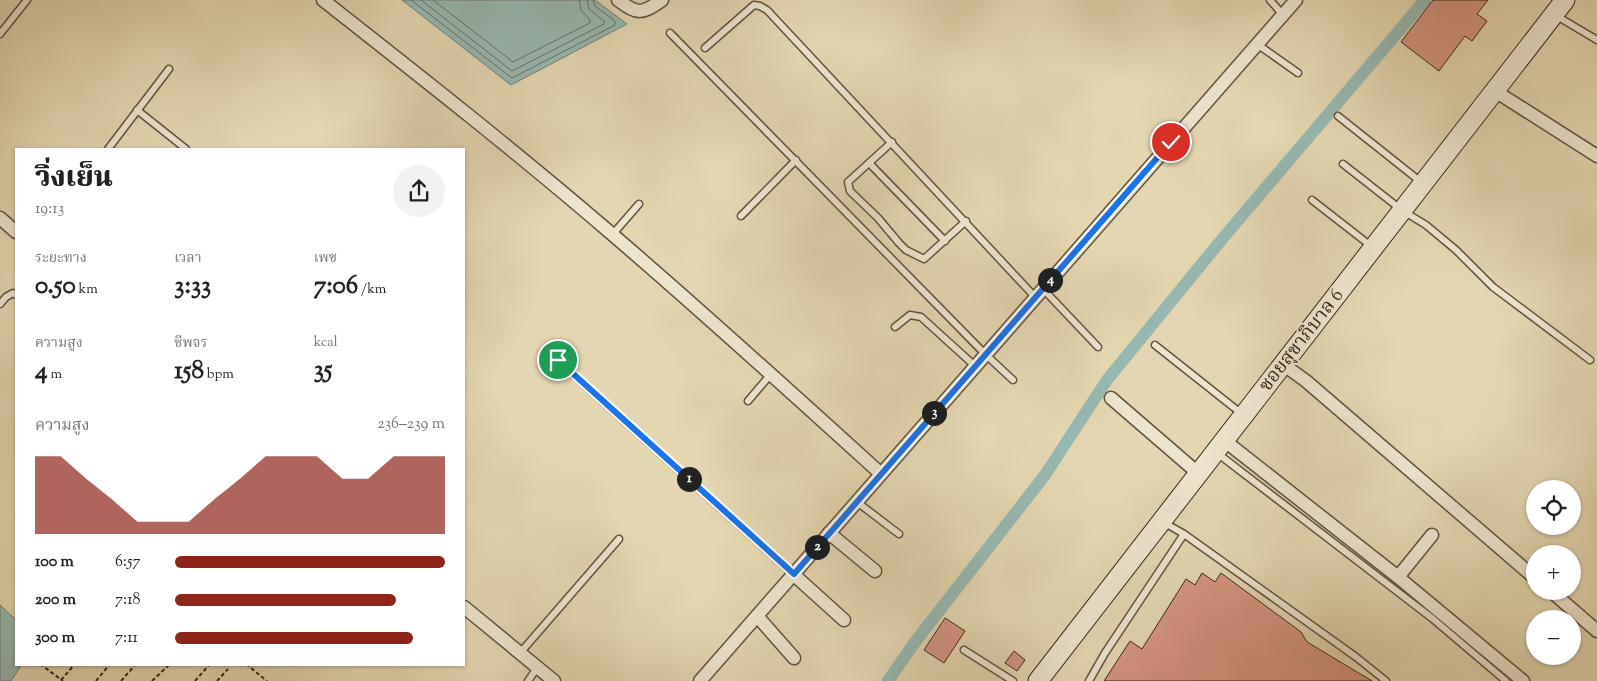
<!DOCTYPE html>
<html lang="th">
<head>
<meta charset="utf-8">
<style>
  body { margin:0; font-family:"Sorts Mill Goudy","Noto Serif Thai",serif; background:#f2f2f2; color:#222; height:100vh; display:flex; flex-direction:column; font-size:19px; white-space:nowrap }
  * { box-sizing:border-box; margin:0 }
  p { font-size:16px; color:#767676 }
  .icon { flex:none; width:28px; height:28px; fill:none; stroke:currentColor; stroke-width:2; stroke-linecap:round; stroke-linejoin:round }
  .map { position:relative; flex:1; overflow:hidden }
  .details { position:absolute; left:15px; top:148px; width:450px; height:518px; display:flex; flex-direction:column; background:#fff; border-radius:0px; box-shadow:0 1px 4px #0004 }
  .details>* { flex:none }
  .tools { position:absolute; left:1526px; top:480px; display:grid; gap:10px }
  .tools a { display:grid; place-items:center; width:55px; height:55px; border-radius:50%; background:#fff; box-shadow:0 1px 4px #0004; font-size:25px }
  .pin { position:absolute; display:grid; place-items:center; width:42px; height:42px; color:#fff; margin:-21px; border:2px solid #fff; border-radius:50%; box-shadow:0 1px 5px #0007 }
  .km { position:absolute; width:25px; height:25px; margin:-12px; border-radius:50%; background:#222; color:#fff; font-size:14px; line-height:25px; text-align:center }
  .round { display:grid; place-items:center; flex:none; width:52px; height:52px; border-radius:26px; background:#f2f2f2 }
  .headline { display:flex; align-items:center; justify-content:space-between; height:85px; padding:0 20px }
  h1 { font-size:28px; font-weight:800; line-height:38px }
  .metrics { display:grid; grid-template-columns:repeat(3,1fr); gap:8px; height:85px; padding:5px 20px }
  .metrics div { display:grid; align-content:center }
  .metrics b { font-size:25px; font-weight:800 }
  .metrics small { font-size:14px; font-weight:400 }
  .metrics p { font-size:14px }
  .chart { height:140px; padding:10px 20px }
  .chart p { display:flex; justify-content:space-between }
  .chart svg { width:100%; height:90px; margin-top:5px; fill:#8f2418; opacity:.7 }
  ul { padding:0 20px; list-style:none; font-size:16px }
  li { display:grid; grid-template-columns:80px 60px 1fr; align-items:center; height:38px }
  li i { height:12px; border-radius:6px; background:#8f2418 }
  .map>svg:first-child { display:block }
</style>
</head>
<body>
<div class="map">
<svg width="1597" height="681" viewBox="0 0 1597 681">
  <rect width="100%" height="100%" fill="#e4d6b0"/>
  <filter id="stains"><feTurbulence type="fractalNoise" baseFrequency=".004" numOctaves="4"/><feColorMatrix values="0 0 0 0 .2 0 0 0 0 .09 0 0 0 0 .02 0 0 0 .5 -.17"/></filter>
  <radialGradient id="worn" r=".72"><stop offset=".6" stop-color="#630" stop-opacity="0"/><stop offset="1" stop-color="#630" stop-opacity=".3"/></radialGradient>
  <!-- water -->
  <g fill="#96b8b0" stroke="#707d74">
    <polygon points="402,0 595,0 627,24 511,85"/>
    <polygon points="0,605 16,620 16,664 22,664 11,681 0,681"/>
  </g>
  <g fill="none" stroke-linecap="round" stroke-linejoin="round">
    <!-- shore -->
    <g stroke="#666e64" stroke-width="1">
      <polyline points="411,0 512,78 615,25 615,21 595,6 593,0"/>
      <polyline points="421,0 512,71 604,24 604,21 589,9 587,0"/>
      <polyline points="433,0 513,62 590,23 590,20 581,10 579,0"/>
    </g>
    <!-- canal -->
    <polyline stroke="#96b8b0" stroke-width="12" points="888,681 915,642 1045,475 1107,380 1218,244 1425,0"/>
  </g>
  <!-- building -->
  <g fill="#d49580" stroke="#372519">
    <polygon points="1433,0 1488,0 1477,14 1487,21 1472,41 1465,36 1439,71 1401,42"/>
    <polygon points="1202,573 1215,582 1221,573 1301,632 1307,642 1372,681 1104,681 1130,641 1142,649 1186,579 1195,585"/>
    <polygon points="945,618 965,631 944,663 924,650"/>
    <polygon points="1014,651 1025,660 1017,671 1005,663"/>
  </g>
  <g fill="none" stroke-linecap="round" stroke-linejoin="round">
    <!-- lane casing -->
    <g stroke="#62513f" stroke-width="9">
      <g id="lane">
        <polyline points="1270,0 1283,15"/>
        <polyline points="1555,15 1597,40"/>
        <polyline points="670,33 985,354 1013,380"/>
        <polyline points="0,34 27,0"/>
        <polyline points="1257,44 1298,73"/>
        <polyline points="705,48 754,5 760,6 767,10 1035,297"/>
        <polyline points="137,110 186,149"/>
        <polyline points="1338,116 1421,182"/>
        <polyline points="892,142 848,182 850,191 878,218 899,243 906,250 924,259 966,221"/>
        <polyline points="108,149 169,69"/>
        <polyline points="870,164 945,241"/>
        <polyline points="1343,164 1403,211 1426,225 1456,250 1493,287 1590,360"/>
        <polyline points="1312,200 1371,246"/>
        <polyline points="741,216 796,160"/>
        <polyline points="612,235 639,204"/>
        <polyline points="1043,289 1098,347"/>
        <polyline points="0,304 6,297 13,293 16,295"/>
        <polyline points="895,327 910,315 921,317 975,366"/>
        <polyline points="1155,345 1242,414"/>
        <polyline points="557,360 793,574"/>
        <polyline points="748,401 771,374"/>
        <polyline points="1217,453 1433,619 1506,681"/>
        <polyline points="857,502 899,534"/>
        <polyline points="1163,522 1184,534 1356,657 1386,681"/>
        <polyline points="964,650 1013,681"/>
        <polyline points="520,653 619,539"/>
        <polyline points="528,681 537,668"/>
        <polyline points="1089,681 1105,653 1184,534"/>
      </g>
    </g>
    <!-- street casing -->
    <g stroke="#62513f" stroke-width="15">
      <g id="street">
        <path d="M323 0C421 77 519 154 613 235 704 313 793 394 881 474"/>
        <path d="M618 0C638 15 642 14 662 0"/>
        <polyline points="1495,91 1597,156"/>
        <polyline points="0,218 16,232"/>
        <polyline points="1284,365 1306,381 1535,578"/>
        <polyline points="1111,398 1199,474"/>
        <polyline points="1225,441 1398,577 1523,681"/>
        <polyline points="829,533 875,571"/>
        <polyline points="793,574 844,620"/>
        <polyline points="1398,577 1432,535"/>
        <polyline points="1551,591 1597,631"/>
        <polyline points="464,607 554,681"/>
        <polyline points="757,616 794,658"/>
        <polyline points="700,681 1296,0"/>
      </g>
    </g>
    <!-- secondary casing -->
    <g stroke="#372519" stroke-width="21">
      <polyline id="secondary" points="1038,681 1565,0"/>
    </g>
    <!-- path -->
    <g stroke="#372519" stroke-width="2" stroke-dasharray="4 2.5" stroke-linecap="butt">
      <polyline points="40,664 63,681"/>
      <polyline points="246,664 267,681"/>
      <polyline points="61,680 75,664"/>
      <polyline points="96,681 110,664"/>
      <polyline points="121,681 136,664"/>
      <polyline points="152,681 170,664"/>
      <polyline points="195,681 210,664"/>
      <polyline points="217,681 228,669"/>
    </g>
    <!-- lane -->
    <use href="#lane" stroke="#ede4cc" stroke-width="6"/>
    <!-- street -->
    <use href="#street" stroke="#ede4cc" stroke-width="12"/>
    <!-- secondary -->
    <use href="#secondary" stroke="#ede4cc" stroke-width="19"/>
  </g>
  <g fill="none" stroke-linecap="round" stroke-linejoin="round">
    <!-- route casing -->
    <g stroke="#fff" stroke-width="10">
      <polyline id="route" points="558,360 794,574 1171,142"/>
    </g>
    <!-- route -->
    <use href="#route" stroke="#1a73e8" stroke-width="6"/>
  </g>
  <g text-anchor="middle" dominant-baseline="central" stroke-width="4" stroke-linejoin="round" paint-order="stroke">
    <!-- street labels -->
    <g font-size="19" fill="#372519" stroke="#ede4cc">
      <text transform="translate(1302 341) rotate(-52)">ซอยสุขาภิบาล 6</text>
    </g>
  </g>
  <rect width="100%" height="100%" filter="url(#stains)"/>
  <rect width="100%" height="100%" fill="url(#worn)"/>
</svg>
<div class="tools">
<a><svg class="icon" aria-label="locate" viewBox="0 0 24 24"><circle cx="12" cy="12" r="6"/><path d="M12 2v4M12 18v4M2 12h4M18 12h4"/></svg></a>
<a>+</a>
<a>−</a>
</div>
<div class="pin" style="left:558px;top:360px;background:#1e9e55"><svg class="icon" aria-label="arrive" viewBox="0 0 24 24"><path d="M6 21V4h12l-3 4 3 4H6"/></svg></div>
<div class="pin" style="left:1171px;top:142px;background:#d93025"><svg class="icon" aria-label="check" viewBox="0 0 24 24"><path d="M5 12l5 5 9-10"/></svg></div>
<b class="km" style="left:689px;top:479px">1</b>
<b class="km" style="left:817px;top:547px">2</b>
<b class="km" style="left:934px;top:413px">3</b>
<b class="km" style="left:1050px;top:280px">4</b>
<section class="details">
<div class="headline"><div><h1>วิ่งเย็น</h1><p>19:13</p></div><a class="round"><svg class="icon" aria-label="share" viewBox="0 0 24 24"><path d="M12 15V3M7 8l5-5 5 5M5 13v7h14v-7"/></svg></a></div>
<div class="metrics">
<div><p>ระยะทาง</p><b>0.50<small> km</small></b></div>
<div><p>เวลา</p><b>3:33</b></div>
<div><p>เพซ</p><b>7:06<small> /km</small></b></div>
</div>
<div class="metrics">
<div><p>ความสูง</p><b>4<small> m</small></b></div>
<div><p>ชีพจร</p><b>158<small> bpm</small></b></div>
<div><p>kcal</p><b>35</b></div>
</div>
<div class="chart"><p><span>ความสูง</span>236–239 m</p>
<svg viewBox="0 0 160 44" preserveAspectRatio="none"><path d="M0 44V6L10 6L20 17L30 27L40 38L50 38L60 38L70 27L80 17L90 6L100 6L110 6L120 17L130 17L140 6L150 6L160 6V44z"/></svg>
</div>
<ul>
<li><b>100 m</b>6:57<i style="width:100%"></i></li>
<li><b>200 m</b>7:18<i style="width:82%"></i></li>
<li><b>300 m</b>7:11<i style="width:88%"></i></li>
</ul>
</section>
</div>
</body>
</html>
